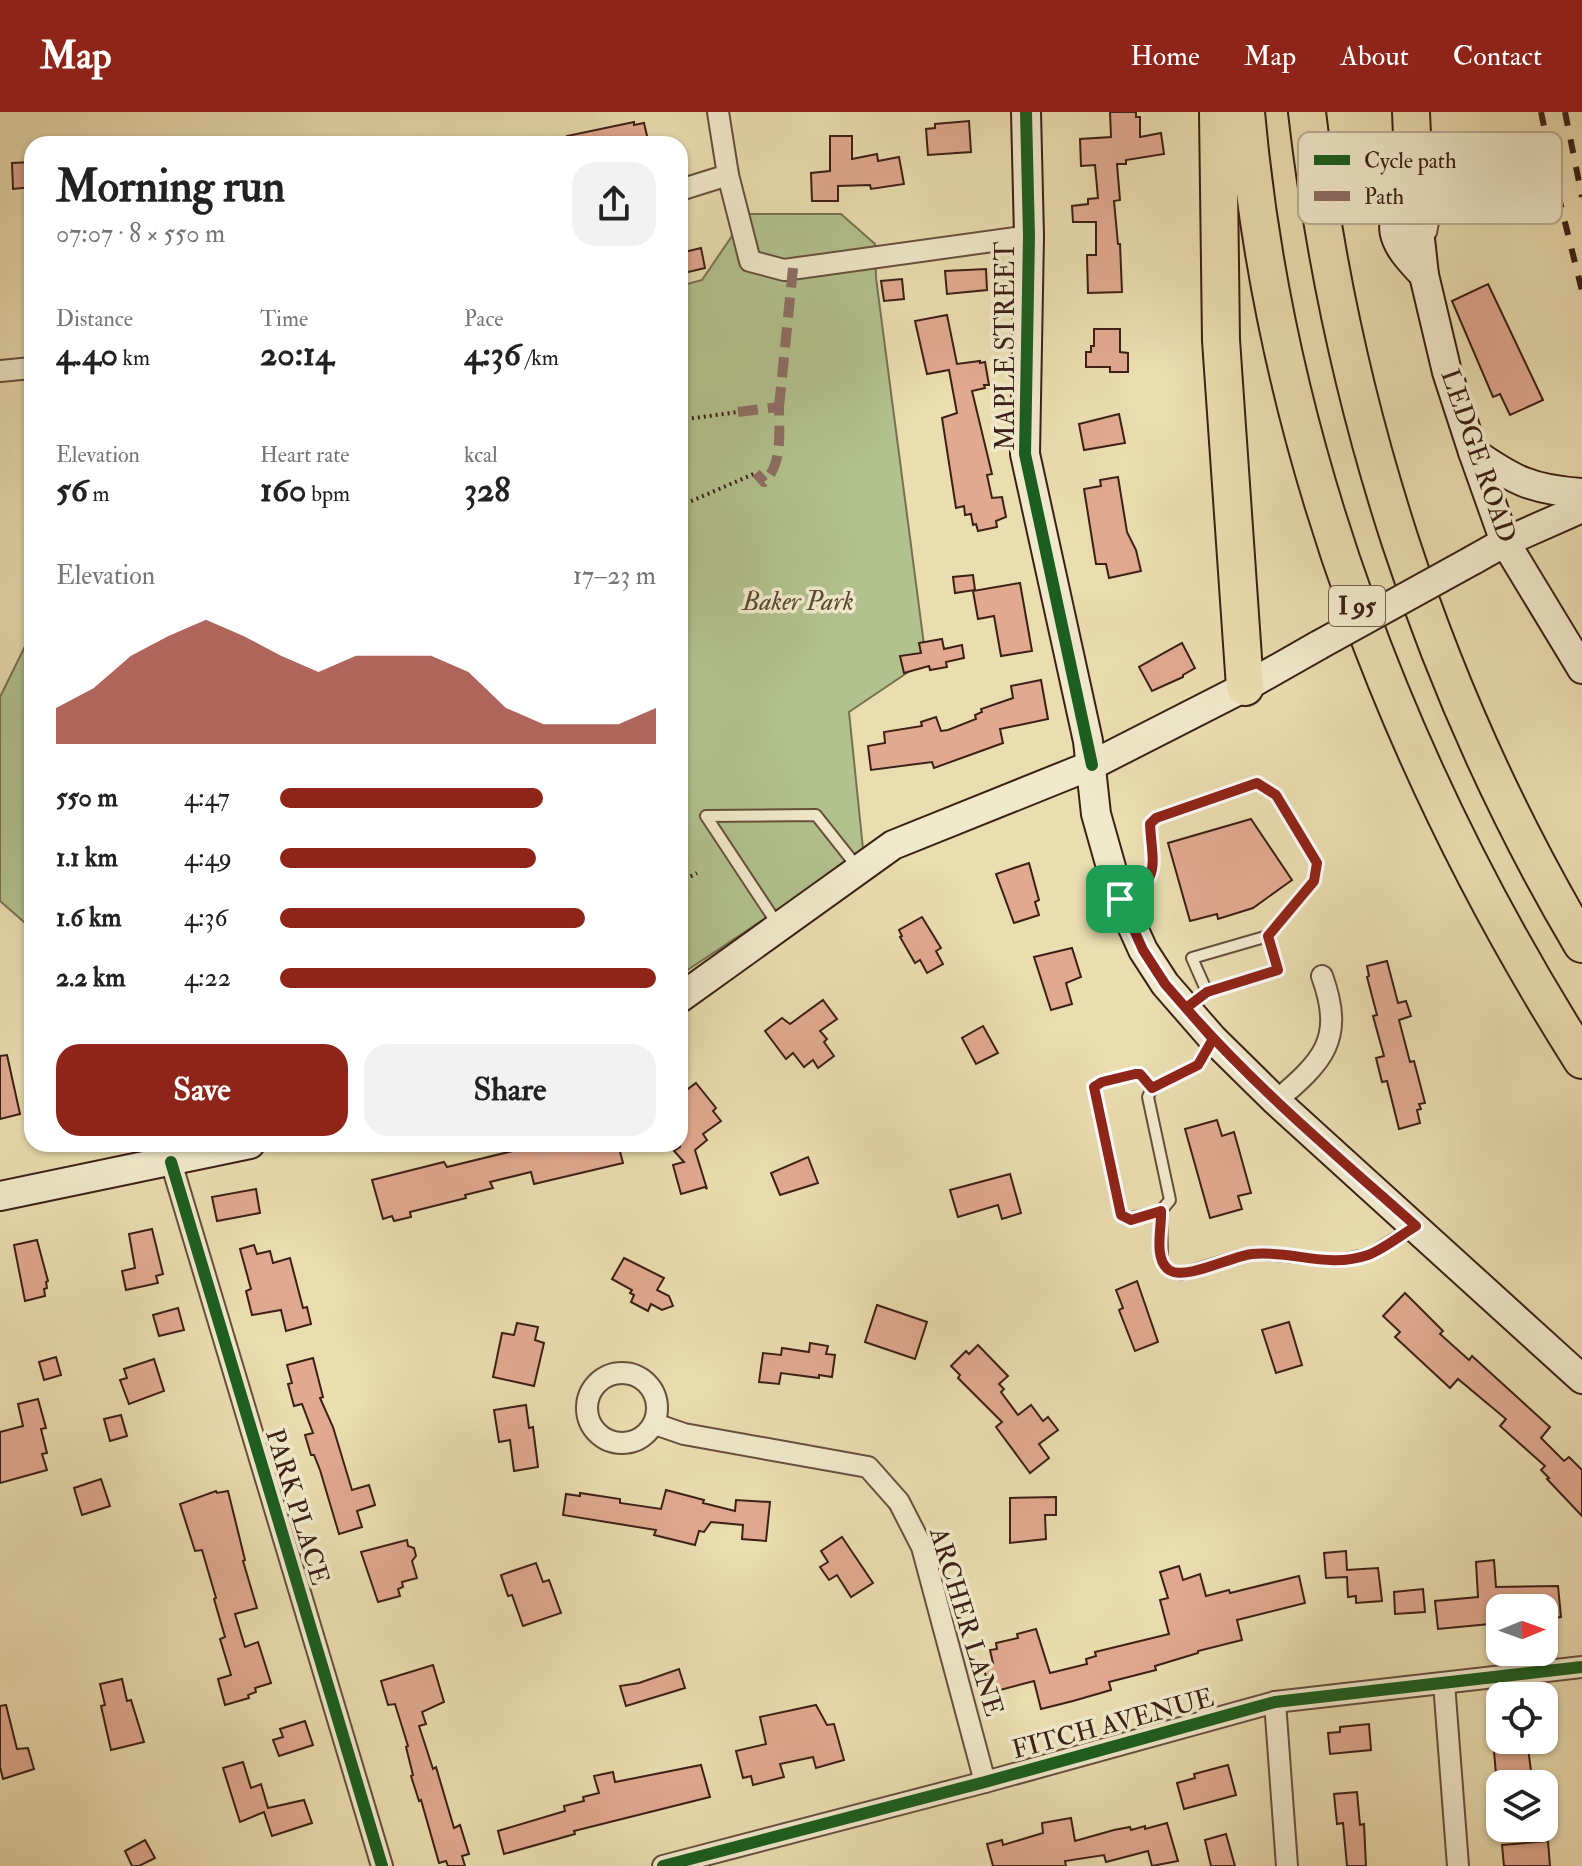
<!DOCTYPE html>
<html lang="en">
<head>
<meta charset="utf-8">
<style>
  body { margin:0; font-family:"IM FELL Double Pica",serif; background:#f2f2f2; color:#222; height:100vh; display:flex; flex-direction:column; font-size:30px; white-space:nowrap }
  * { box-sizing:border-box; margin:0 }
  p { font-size:26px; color:#767676 }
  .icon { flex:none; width:44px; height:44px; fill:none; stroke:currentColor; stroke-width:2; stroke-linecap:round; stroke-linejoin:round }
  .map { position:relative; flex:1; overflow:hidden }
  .panel { position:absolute; left:24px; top:24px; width:664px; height:1016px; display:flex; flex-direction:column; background:#fff; border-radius:24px; box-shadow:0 2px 6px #0004 }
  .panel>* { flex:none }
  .needle { width:52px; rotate:89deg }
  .tools { position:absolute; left:1486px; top:1482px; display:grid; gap:16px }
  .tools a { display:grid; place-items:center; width:72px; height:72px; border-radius:16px; background:#fff; box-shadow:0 2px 6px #0004; font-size:40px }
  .pin { position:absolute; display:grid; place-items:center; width:68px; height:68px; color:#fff; margin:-34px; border-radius:16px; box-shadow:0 4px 12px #0006 }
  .round { display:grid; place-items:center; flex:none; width:84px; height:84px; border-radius:24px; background:#f2f2f2 }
  .head { display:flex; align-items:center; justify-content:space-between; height:136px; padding:0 32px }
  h1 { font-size:44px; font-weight:700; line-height:60px }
  .stats { display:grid; grid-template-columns:repeat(3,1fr); gap:12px; height:136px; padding:8px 32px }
  .stats div { display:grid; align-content:center }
  .stats b { font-size:34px; font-weight:700 }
  .stats small { font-size:22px; font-weight:400 }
  .stats p { font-size:22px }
  .chart { height:224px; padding:16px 32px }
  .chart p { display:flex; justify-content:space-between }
  .chart svg { width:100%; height:144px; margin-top:8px; fill:#8f2418; opacity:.7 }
  .primary-button { display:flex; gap:16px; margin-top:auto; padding:16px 32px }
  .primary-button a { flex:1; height:92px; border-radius:24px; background:#8f2418; color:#fff; font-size:32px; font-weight:700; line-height:92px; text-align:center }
  .primary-button a+a { background:#f2f2f2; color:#222 }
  ul { padding:0 32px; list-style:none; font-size:26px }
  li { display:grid; grid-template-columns:128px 96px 1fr; align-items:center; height:60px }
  li i { height:20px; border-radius:10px; background:#8f2418 }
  header { display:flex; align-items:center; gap:48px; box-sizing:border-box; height:112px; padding:0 40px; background:#8f2418; color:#fff }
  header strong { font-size:38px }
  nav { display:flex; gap:44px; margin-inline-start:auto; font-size:28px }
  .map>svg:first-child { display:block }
</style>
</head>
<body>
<header>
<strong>Map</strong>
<nav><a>Home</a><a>Map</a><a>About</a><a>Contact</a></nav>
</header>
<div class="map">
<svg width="1582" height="1754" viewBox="0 0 1582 1754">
  <rect width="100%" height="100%" fill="#eaddb0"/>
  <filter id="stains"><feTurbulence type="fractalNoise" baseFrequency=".0025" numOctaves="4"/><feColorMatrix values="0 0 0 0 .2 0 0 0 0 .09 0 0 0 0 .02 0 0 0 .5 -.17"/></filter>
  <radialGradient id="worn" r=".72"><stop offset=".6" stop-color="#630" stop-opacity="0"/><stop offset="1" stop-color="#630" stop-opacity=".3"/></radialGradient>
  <!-- green -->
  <g fill="#b2c28e" stroke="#777152" stroke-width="2">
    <polygon points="747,102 841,102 875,132 876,166 926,548 849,600 863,737 808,778 680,863 680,174 702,168"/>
    <polygon points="32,520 32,817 0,789 0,585"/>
  </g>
  <!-- building -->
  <g fill="#e1a990" stroke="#3c2015" stroke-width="2">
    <polygon points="1110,0 1136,0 1136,5 1140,5 1140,25 1161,21 1164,42 1126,48 1126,52 1117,52 1120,88 1114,89 1118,132 1120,132 1122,180 1088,181 1087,143 1096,143 1096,110 1073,110 1072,94 1088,92 1088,87 1098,86 1095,53 1081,54 1080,27 1111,25"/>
    <polygon points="969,9 971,40 928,43 926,17 935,16 935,12"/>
    <polygon points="634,10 634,13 644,11 648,28 637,32 568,32 567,24"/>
    <polygon points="830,24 852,24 852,47 877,42 878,49 899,45 904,72 871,77 870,73 838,74 838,89 812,89 811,61 830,59"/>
    <polygon points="32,50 32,75 13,77 12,51"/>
    <polygon points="701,136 705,156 680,162 680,141"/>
    <polygon points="986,157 987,178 947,182 945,159"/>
    <polygon points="902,167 904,187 884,189 881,169"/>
    <polygon points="1488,172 1543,288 1510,303 1500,282 1493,285 1452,189"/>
    <polygon points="947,203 957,252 980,249 980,251 985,250 989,273 984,273 985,276 972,279 992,362 987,363 992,386 1002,385 1006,405 996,409 997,415 978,419 976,412 973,413 971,402 965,403 964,394 956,396 942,306 957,301 949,258 927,262 915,209"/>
    <polygon points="1094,217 1120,217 1120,240 1128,241 1128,260 1110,260 1110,255 1086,255 1086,240 1091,240 1091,234 1094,234"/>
    <polygon points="1119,302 1125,331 1084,338 1079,312"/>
    <polygon points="1118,365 1127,420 1136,438 1141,459 1109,466 1106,452 1096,452 1084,377 1101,374 1100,368"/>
    <polygon points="973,463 975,478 955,481 953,465"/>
    <polygon points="1020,471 1032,539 1001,544 994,504 978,507 973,479"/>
    <polygon points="942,527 944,537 962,533 964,546 946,550 947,555 930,558 929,554 904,561 900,544 921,541 919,531"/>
    <polygon points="1182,531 1195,556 1183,563 1183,565 1152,579 1139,555"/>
    <polygon points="1041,568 1048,607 1000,617 1003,631 934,656 932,650 871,658 868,634 885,631 884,620 922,614 921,610 936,605 941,619 948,618 976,607 975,603 982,600 981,597 1013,586 1011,574"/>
    <polygon points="1251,707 1292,768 1253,796 1218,807 1217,802 1190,809 1168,731"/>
    <polygon points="1029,751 1039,788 1035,790 1039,803 1014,811 996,762"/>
    <polygon points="922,805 941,836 936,839 943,852 927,861 920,848 915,851 900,825 902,824 899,818"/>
    <polygon points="1072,836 1081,865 1066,871 1072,892 1051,898 1034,845"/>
    <polygon points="1387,849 1398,891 1406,889 1411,904 1399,908 1410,950 1414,949 1425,991 1419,992 1421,997 1417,998 1420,1011 1399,1017 1387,969 1382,970 1376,946 1384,944 1373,904 1377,903 1367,865 1369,864 1367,854"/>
    <polygon points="823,888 837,907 820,919 827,927 824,930 834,944 818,956 813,948 804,955 793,941 786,947 765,919 782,906 790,912"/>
    <polygon points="983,914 998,941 976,952 962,926"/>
    <polygon points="7,943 20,1002 0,1007 0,944"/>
    <polygon points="696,971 716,996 713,999 721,1009 703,1022 707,1028 695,1038 707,1077 705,1075 681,1082 673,1053 684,1050 674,1039 680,1035 680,983"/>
    <polygon points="1217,1008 1222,1024 1234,1020 1251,1081 1238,1084 1242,1097 1210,1106 1185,1017"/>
    <polygon points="524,1032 618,1032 623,1051 534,1072 531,1060 490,1070 493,1076 465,1083 466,1086 410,1100 411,1105 394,1109 392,1104 383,1107 372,1068 444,1050 447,1055 525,1036"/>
    <polygon points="808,1045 818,1071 780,1083 771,1061"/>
    <polygon points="1010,1062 1021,1101 1002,1107 998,1093 958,1105 950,1078"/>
    <polygon points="256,1077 260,1101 217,1109 212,1085"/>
    <polygon points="152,1117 163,1162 156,1164 158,1171 126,1178 122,1159 135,1156 129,1122"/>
    <polygon points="37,1128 48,1169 46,1170 47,1176 44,1177 45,1184 25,1189 14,1133"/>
    <polygon points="254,1133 257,1142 270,1139 273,1151 290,1146 303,1196 307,1195 311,1212 286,1219 281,1198 252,1203 246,1179 251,1177 240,1137"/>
    <polygon points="624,1146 664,1166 657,1178 669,1184 673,1194 662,1198 651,1192 648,1199 631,1190 634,1183 630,1181 632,1178 612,1167"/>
    <polygon points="1137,1169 1158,1230 1135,1239 1119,1198 1123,1196 1116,1178"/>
    <polygon points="1405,1181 1443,1219 1440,1222 1469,1248 1472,1244 1550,1315 1541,1326 1564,1349 1569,1345 1582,1358 1582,1404 1547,1367 1549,1366 1541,1358 1545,1354 1500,1314 1506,1307 1458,1267 1450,1276 1395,1225 1400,1220 1383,1204"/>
    <polygon points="877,1193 927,1210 915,1247 865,1230"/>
    <polygon points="178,1196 184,1218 159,1224 153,1203"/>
    <polygon points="1289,1210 1302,1253 1276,1261 1262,1218"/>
    <polygon points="517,1211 538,1215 535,1228 544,1231 534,1274 493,1265 502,1221 514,1223"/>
    <polygon points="810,1231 828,1234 826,1242 835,1243 832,1265 819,1263 819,1266 781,1261 779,1272 759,1270 763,1241 781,1243 782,1236 809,1240"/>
    <polygon points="978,1233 1008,1264 999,1272 1004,1277 1001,1280 1018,1303 1031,1293 1043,1309 1048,1305 1058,1318 1039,1332 1049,1346 1030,1361 996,1315 1002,1310 958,1266 960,1263 951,1254 966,1239 969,1242"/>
    <polygon points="56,1245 61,1263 44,1268 39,1250"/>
    <polygon points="313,1246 323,1285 320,1286 333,1315 352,1378 369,1373 375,1393 357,1399 362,1415 339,1422 320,1358 314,1343 311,1343 305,1323 313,1321 302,1292 294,1294 288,1272 292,1271 287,1253"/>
    <polygon points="154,1247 164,1279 129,1292 120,1268 127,1266 124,1257"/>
    <polygon points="38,1287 46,1316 41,1317 47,1341 42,1342 47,1358 0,1371 0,1320 23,1314 18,1292"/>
    <polygon points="526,1293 529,1316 533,1315 538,1355 514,1359 510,1328 499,1330 494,1298"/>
    <polygon points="121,1303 127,1324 110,1329 104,1307"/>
    <polygon points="101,1367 110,1394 82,1403 74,1376"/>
    <polygon points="666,1378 704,1388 703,1391 735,1399 736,1388 770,1390 766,1429 742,1427 743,1413 711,1410 704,1420 699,1419 695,1433 654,1423 656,1418 563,1403 566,1382 580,1384 580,1381 620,1387 620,1391 661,1397"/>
    <polygon points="216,1379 217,1381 228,1379 245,1448 243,1449 257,1496 235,1502 245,1535 258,1530 271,1571 255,1576 256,1580 248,1583 249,1586 225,1593 218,1567 231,1563 220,1527 225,1525 214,1487 216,1486 202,1438 195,1439 180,1392"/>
    <polygon points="1056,1385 1056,1403 1045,1403 1046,1427 1010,1431 1010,1386"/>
    <polygon points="842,1425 873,1471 851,1485 837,1463 829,1468 820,1455 828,1450 821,1439"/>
    <polygon points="407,1428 408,1434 414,1436 416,1444 412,1449 417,1466 402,1470 403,1475 398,1477 400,1484 378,1490 361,1440"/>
    <polygon points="1346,1439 1347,1458 1378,1456 1382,1489 1356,1491 1356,1484 1348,1485 1347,1465 1326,1466 1324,1441"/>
    <polygon points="1494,1448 1496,1475 1558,1474 1561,1505 1544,1507 1544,1496 1500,1496 1500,1511 1438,1517 1435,1489 1478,1485 1476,1450"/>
    <polygon points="536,1451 543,1470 549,1468 561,1501 523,1514 512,1483 508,1484 501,1463"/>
    <polygon points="1179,1454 1183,1468 1200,1462 1206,1484 1229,1478 1230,1481 1299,1464 1305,1491 1237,1508 1242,1528 1198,1539 1198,1541 1155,1554 1156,1558 1109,1570 1111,1578 1073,1589 1041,1597 1034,1569 1000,1578 999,1574 989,1577 983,1553 993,1551 990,1538 997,1537 996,1531 1018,1526 1017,1522 1036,1517 1050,1561 1087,1552 1086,1547 1096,1544 1095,1540 1169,1522 1160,1488 1168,1486 1160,1460"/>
    <polygon points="1423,1477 1425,1500 1395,1502 1394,1480"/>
    <polygon points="433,1553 444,1590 422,1600 426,1612 419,1614 433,1657 436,1655 454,1716 460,1713 469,1742 462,1744 465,1754 448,1754 446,1749 439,1751 421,1688 419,1689 411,1664 413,1663 406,1635 408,1634 395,1592 388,1593 381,1569"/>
    <polygon points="679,1557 685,1576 626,1594 620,1574 639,1571"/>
    <polygon points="122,1567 127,1589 131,1588 144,1630 111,1638 101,1594 105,1593 100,1572"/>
    <polygon points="6,1593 17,1637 28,1636 34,1657 3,1667 0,1655 0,1594"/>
    <polygon points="816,1593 827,1613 834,1612 844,1648 816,1656 813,1645 780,1652 784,1665 753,1673 751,1664 743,1666 736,1639 766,1632 760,1605"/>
    <polygon points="305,1609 313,1633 279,1644 273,1628 283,1625 280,1617"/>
    <polygon points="1369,1612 1371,1638 1330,1642 1328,1621 1340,1620 1340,1615"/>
    <polygon points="1493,1628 1527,1628 1531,1659 1496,1662"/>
    <polygon points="243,1650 251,1676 261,1672 268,1696 304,1688 312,1711 272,1724 264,1700 240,1710 223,1656"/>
    <polygon points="701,1653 710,1685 574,1719 575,1722 504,1742 498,1719 565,1699 564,1694 584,1689 583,1685 599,1681 594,1664 613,1660 615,1670"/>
    <polygon points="1228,1653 1236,1683 1184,1697 1177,1671 1195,1666 1194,1662"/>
    <polygon points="1357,1680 1360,1713 1364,1712 1366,1754 1347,1754 1343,1711 1337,1712 1334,1682"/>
    <polygon points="1071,1706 1075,1729 1114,1718 1130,1715 1131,1718 1145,1714 1145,1717 1167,1711 1178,1749 1152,1754 1148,1739 1106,1750 1104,1743 1065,1749 1066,1754 993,1754 987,1732 1002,1728 1003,1733 1043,1721 1042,1711"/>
    <polygon points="1226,1722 1235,1754 1211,1754 1205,1728"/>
    <polygon points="145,1728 155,1746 139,1754 132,1754 125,1739"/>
    <polygon points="1548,1729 1550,1754 1504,1754 1502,1733"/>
  </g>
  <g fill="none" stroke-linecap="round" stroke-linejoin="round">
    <!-- lane casing -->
    <g stroke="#684f3c" stroke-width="14">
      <g id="lane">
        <path d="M1422 67C1449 50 1475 58 1505 65 1500 69 1494 75 1489 78 1459 93 1437 77 1431 121"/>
        <path d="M1122 786C1163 769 1152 750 1150 712L1156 706 1257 671 1276 683 1317 751 1314 769 1268 824 1192 846 1207 880 1188 895"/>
        <polyline points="778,813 706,704 816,703 858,756"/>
        <polyline points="1207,880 1278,858 1268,824"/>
        <polyline points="1152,976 1140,962 1135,962 1102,970 1094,975 1121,1103 1127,1107 1161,1099 1170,1088 1148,985 1152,976 1198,953 1212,929"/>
        <polyline points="1161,1099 1162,1148 1168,1158 1181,1162 1240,1144 1255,1141 1335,1149 1370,1142 1412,1116"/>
      </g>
    </g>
    <!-- street casing -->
    <g stroke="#684f3c" stroke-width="24">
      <g id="street">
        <polyline points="718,0 728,63 750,149 784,158 1029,124"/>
        <polyline points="680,78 728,63"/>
        <polyline points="0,259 32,256"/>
        <path d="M1276 989C1323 949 1345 928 1322 864"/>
        <polyline points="171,1050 382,1754"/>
        <circle cx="622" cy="1296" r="35"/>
        <polyline points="655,1312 684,1322 868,1355 899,1390 922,1435 985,1670"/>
        <polyline points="1444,1571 1458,1754"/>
        <polyline points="1275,1590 1287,1754"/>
        <polyline points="663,1754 985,1670 1275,1590 1582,1555"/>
      </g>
    </g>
    <!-- secondary casing -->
    <g stroke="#3c2015" stroke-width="32">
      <g id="secondary">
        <polyline points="1026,0 1029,124 1025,342 1088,629 1096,702 1120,787 1143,838 1165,872 1213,927 1276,989 1582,1267"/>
        <polyline points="1414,73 1424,163 1447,260 1473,340 1505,430 1582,557"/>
        <path d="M1414 73C1382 113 1391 129 1424 163"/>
        <path d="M1473 340C1513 368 1532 378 1582 381"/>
        <polyline points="1473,448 1505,430 1582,396"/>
        <polyline points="680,886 893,733 1092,653 1245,575 1319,533"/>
        <polyline points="0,1084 250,1032"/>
      </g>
    </g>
    <!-- highway casing -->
    <g stroke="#3c2015" stroke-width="40">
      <g id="highway">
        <polyline points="1218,0 1221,228 1245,575"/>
        <path d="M1246 0C1276 338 1401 663 1582 948"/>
        <path d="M1307 0C1341 293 1431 577 1582 832"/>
        <polyline points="1411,0 1414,73"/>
      </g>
    </g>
    <!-- path -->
    <g stroke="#3c2015" stroke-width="4" stroke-dasharray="2 4" stroke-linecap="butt">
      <polyline points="680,308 738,300"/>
      <polyline points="680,394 756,361"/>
      <polyline points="680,770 697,761"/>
    </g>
    <!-- lane -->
    <use href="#lane" stroke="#f1e9cc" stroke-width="10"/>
    <!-- street -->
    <use href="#street" stroke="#f1e9cc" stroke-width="20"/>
    <!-- secondary -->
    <use href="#secondary" stroke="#f1e9cc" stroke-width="28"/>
    <!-- highway -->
    <use href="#highway" stroke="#eaddb0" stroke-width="36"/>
    <!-- rail -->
    <g stroke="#3c2015" stroke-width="6" stroke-dasharray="14 14" stroke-linecap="butt">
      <polyline points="1541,0 1559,86 1582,179"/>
      <polyline points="1565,0 1582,85"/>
    </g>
    <!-- secondary-bridge casing -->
    <g stroke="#3c2015" stroke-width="32" stroke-linecap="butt">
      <polyline id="secondary-bridge" points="1319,533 1473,448"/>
    </g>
    <!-- secondary-bridge -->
    <use href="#secondary-bridge" stroke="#f1e9cc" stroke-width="28"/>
    <!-- quiet -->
    <g stroke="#8d6e63" stroke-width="10" stroke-dasharray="20 10" stroke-linecap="butt">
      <polyline points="779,295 793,156"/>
      <path d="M738 300 779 295C779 320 783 352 764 370L756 361"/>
    </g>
    <!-- cycleway casing -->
    <g stroke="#f1e9cc" stroke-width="17">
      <g id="cycleway">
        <polyline points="1026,0 1029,124 1025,342 1092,653"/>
        <polyline points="171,1050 382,1754"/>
        <polyline points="663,1754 985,1670 1275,1590 1582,1555"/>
      </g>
    </g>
    <!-- cycleway -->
    <use href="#cycleway" stroke="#1b5e20" stroke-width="12"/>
  </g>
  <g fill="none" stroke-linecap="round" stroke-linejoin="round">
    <!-- route casing -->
    <g stroke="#fff" stroke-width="16">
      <path id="route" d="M1120 787 1143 838 1165 872 1213 927 1198 953 1152 976 1140 962H1135L1102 970 1094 975 1121 1103 1131 1108 1161 1099C1162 1115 1153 1147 1169 1158 1185 1169 1232 1144 1252 1142 1293 1138 1327 1157 1368 1143 1384 1137 1401 1123 1416 1114 1337 1044 1256 976 1186 896L1207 880 1278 858 1268 824 1314 769 1317 751 1276 683 1257 671 1156 706 1150 712C1152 752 1163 769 1120 787"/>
    </g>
    <!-- route -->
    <use href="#route" stroke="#8f2418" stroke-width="10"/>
  </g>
  <g text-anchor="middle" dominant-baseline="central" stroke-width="7" stroke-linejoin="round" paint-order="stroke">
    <!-- shield labels -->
    <rect fill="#f1e9cc" stroke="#725c4c" stroke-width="2" x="1329" y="474" width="56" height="40" rx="6"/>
    <g font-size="24" font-weight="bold" fill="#3c2015">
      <text x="1357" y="494">I 95</text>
    </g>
    <!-- street labels -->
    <g font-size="26" fill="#3c2015" stroke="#f1e9cc">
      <text transform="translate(1006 234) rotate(-90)">MAPLE STREET</text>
      <text transform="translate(1478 344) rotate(71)">LEDGE ROAD</text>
      <text transform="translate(297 1395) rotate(73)">PARK PLACE</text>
      <text transform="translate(966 1510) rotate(73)">ARCHER LANE</text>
      <text transform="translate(1113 1612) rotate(-15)">FITCH AVENUE</text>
    </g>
    <!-- park labels -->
    <g font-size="26" font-style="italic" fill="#5a4833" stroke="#f1e9cc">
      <text x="798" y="490">Baker Park</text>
    </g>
  </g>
  <!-- legend -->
  <rect x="1298" y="20" width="264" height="92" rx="12" fill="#f1e9cc" stroke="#bbad95" stroke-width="2"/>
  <rect x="1314" y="43" width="36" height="10" fill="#1b5e20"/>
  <rect x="1314" y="79" width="36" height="10" fill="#8d6e63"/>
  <g font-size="22" fill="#3c2015">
    <text x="1364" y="56">Cycle path</text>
    <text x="1364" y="92">Path</text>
  </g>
  <rect width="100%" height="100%" filter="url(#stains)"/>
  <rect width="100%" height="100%" fill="url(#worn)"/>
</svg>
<div class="tools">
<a><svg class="needle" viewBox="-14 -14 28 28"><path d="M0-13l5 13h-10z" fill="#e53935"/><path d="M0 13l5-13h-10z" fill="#767676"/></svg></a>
<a><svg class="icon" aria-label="locate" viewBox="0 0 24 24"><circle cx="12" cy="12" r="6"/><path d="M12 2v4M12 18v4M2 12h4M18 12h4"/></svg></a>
<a><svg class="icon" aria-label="layers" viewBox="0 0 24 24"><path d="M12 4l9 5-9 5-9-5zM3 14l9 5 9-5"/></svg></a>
</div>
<div class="pin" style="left:1120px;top:787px;background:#1e9e55"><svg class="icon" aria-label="arrive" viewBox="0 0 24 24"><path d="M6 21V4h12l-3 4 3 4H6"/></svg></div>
<section class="panel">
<div class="head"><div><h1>Morning run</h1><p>07:07 · 8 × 550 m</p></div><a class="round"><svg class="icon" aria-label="share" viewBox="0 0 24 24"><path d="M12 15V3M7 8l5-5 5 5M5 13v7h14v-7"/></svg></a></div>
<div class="stats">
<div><p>Distance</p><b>4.40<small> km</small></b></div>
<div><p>Time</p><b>20:14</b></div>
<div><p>Pace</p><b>4:36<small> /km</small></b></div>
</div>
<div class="stats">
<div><p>Elevation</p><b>56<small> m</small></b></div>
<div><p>Heart rate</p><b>160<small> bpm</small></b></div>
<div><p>kcal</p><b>328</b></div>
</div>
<div class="chart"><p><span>Elevation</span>17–23 m</p>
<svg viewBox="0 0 160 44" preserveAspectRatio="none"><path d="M0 44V33L10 27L20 17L30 11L40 6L50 11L60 17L70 22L80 17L90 17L100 17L110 22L120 33L130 38L140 38L150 38L160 33V44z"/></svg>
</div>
<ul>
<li><b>550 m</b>4:47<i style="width:70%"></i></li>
<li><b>1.1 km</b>4:49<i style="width:68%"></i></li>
<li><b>1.6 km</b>4:36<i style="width:81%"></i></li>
<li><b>2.2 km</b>4:22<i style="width:100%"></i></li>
</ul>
<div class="primary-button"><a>Save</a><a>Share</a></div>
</section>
</div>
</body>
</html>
